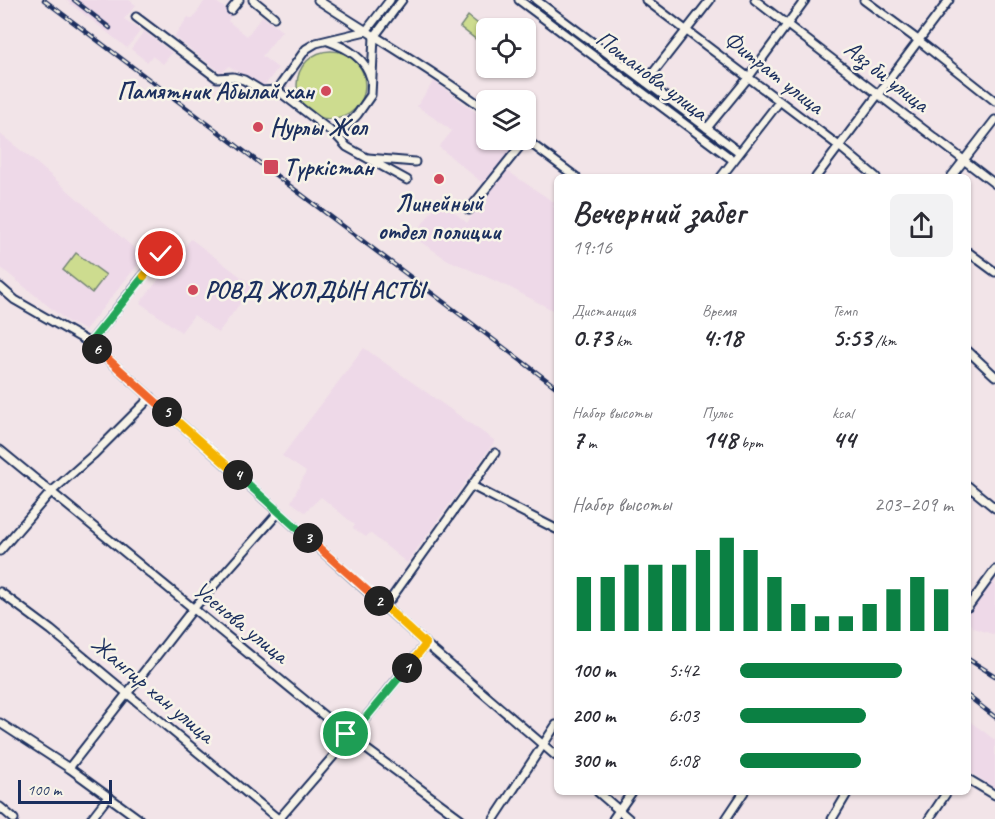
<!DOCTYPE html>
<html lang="ru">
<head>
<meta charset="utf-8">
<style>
  body { margin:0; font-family:Caveat,sans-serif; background:#f2f2f3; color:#2b2b33; height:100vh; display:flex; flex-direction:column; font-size:22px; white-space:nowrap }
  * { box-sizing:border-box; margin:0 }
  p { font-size:20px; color:#7c7c81 }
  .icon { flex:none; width:33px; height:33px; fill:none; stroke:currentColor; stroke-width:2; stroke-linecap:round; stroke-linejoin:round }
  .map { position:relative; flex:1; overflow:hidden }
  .panel { position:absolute; left:554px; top:174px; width:417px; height:621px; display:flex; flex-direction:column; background:#fff; border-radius:9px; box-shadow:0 2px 4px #0004 }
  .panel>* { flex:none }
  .controls { position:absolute; left:476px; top:18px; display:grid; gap:12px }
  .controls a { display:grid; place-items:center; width:60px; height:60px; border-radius:9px; background:#fff; box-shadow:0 2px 4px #0004; font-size:30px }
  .scale { position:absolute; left:18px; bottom:15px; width:94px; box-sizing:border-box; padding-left:6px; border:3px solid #1b2f5e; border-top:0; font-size:16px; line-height:21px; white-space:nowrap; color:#1b2f5e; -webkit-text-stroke:4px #f7f3e8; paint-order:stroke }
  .pin { position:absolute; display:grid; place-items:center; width:51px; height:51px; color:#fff; margin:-26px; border:3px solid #fff; border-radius:50%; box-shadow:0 2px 6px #0007 }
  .km { position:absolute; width:30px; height:30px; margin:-15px; border-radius:50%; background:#222; color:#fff; font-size:16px; line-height:30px; text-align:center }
  .round { display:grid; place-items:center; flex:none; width:63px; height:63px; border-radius:9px; background:#f2f2f3 }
  .headline { display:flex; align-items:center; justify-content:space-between; height:102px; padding:0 18px }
  h1 { font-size:33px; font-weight:700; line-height:45px }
  .figures { display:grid; grid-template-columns:repeat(3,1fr); gap:9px; height:102px; padding:6px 18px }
  .figures div { display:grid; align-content:center }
  .figures b { font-size:26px; font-weight:700 }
  .figures small { font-size:16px; font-weight:400 }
  .figures p { font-size:16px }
  .chart { height:168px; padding:12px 18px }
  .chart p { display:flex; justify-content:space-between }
  .chart svg { width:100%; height:108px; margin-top:6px; stroke:#0b8043; stroke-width:6 }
  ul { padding:0 18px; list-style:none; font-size:20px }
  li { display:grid; grid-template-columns:96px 72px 1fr; align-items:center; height:45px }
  li i { height:15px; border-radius:8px; background:#0b8043 }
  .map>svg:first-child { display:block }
</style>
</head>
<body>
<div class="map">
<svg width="995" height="819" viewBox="0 0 995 819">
  <rect width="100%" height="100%" fill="#f2e4e8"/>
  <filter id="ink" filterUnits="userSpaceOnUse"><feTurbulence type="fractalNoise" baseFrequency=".0167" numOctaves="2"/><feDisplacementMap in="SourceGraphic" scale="12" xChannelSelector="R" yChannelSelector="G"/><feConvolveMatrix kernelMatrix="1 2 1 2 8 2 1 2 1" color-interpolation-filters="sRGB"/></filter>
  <g filter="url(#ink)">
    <!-- built -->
    <g fill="#eed9e8">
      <polygon points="66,0 129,0 136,5 124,19 141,30 127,48"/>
      <polygon points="205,0 213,0 232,13 228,21 247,36 262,16 282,31 262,56 278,68 263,88 229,66 222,73 174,37 188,17 193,19"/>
      <polygon points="144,31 172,53 163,64 152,56 147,62 131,49"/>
      <polygon points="434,81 486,120 486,140 513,140 518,143 485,185 439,147 452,131 417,106"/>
      <polygon points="0,134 32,159 144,257 85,330 68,322 0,267"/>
      <polygon points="506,170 555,203 553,207 556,210 556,312 507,286 448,260 413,237 440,200 467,223"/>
      <polygon points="191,239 253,286 218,333 194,315 181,332 140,303"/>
      <polygon points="364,348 495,441 407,563 370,533 366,537 353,528 355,525 321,497 305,512 291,502 306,472 282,456"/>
      <polygon points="995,576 995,635 974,628 968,622 968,614"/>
      <polygon points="968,720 995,740 995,788 968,771"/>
    </g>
    <!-- green -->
    <g fill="#cddc8f" stroke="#748676" stroke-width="1.5">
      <polygon points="468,16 486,30 486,40 482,44 460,27"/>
      <circle cx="331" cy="85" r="34"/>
      <polygon points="76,253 106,275 92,293 63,270"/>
    </g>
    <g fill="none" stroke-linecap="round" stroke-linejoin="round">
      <!-- minor casing -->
      <g stroke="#1b2f5e" stroke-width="11">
        <g id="minor">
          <polyline points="253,0 274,17"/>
          <path d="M318 0C374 37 433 70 486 110"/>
          <polyline points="519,0 733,160"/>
          <polyline points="536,0 739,152"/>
          <polyline points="646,0 839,146 876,177"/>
          <polyline points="755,0 995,184"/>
          <polyline points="864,0 918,40 995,101"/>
          <polyline points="231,10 239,0"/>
          <polyline points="136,17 217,78 233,77 244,80 262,91 277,90"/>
          <polyline points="366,31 316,43 306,49 277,90 337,136 357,115 371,95 374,37"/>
          <polyline points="366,31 390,0"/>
          <polyline points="374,37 402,0"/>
          <path d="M328 41C347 48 366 58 371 79"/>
          <polyline points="646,82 710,0"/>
          <polyline points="707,128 748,78 805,0"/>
          <polyline points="337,136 347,147 407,180"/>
          <polyline points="525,139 576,177"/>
          <polyline points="368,158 415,162"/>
          <polyline points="721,177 779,102"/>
          <polyline points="816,177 949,0"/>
          <polyline points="951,177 995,120"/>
          <polyline points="469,210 525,140"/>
          <polyline points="968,252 995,272"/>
          <polyline points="0,287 15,300 90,343 426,644 556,756"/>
          <polyline points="90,343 171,241"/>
          <polyline points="968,351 995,376"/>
          <polyline points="0,450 350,737 461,819"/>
          <polyline points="472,486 556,529"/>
          <polyline points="968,486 995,508"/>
          <polyline points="0,551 50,493 93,455 151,397"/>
          <polyline points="0,592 51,630 278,819"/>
          <polyline points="385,607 495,453"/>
          <polyline points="968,607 995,570"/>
          <polyline points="0,723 69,768 139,819"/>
          <polyline points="69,768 193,609 279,512"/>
          <polyline points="968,779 995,795"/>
          <polyline points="598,792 629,819"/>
          <polyline points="0,807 14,819"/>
          <polyline points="91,819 108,797"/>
          <polyline points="279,819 350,737 426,644"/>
          <polyline points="494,819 556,725"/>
          <polyline points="613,819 632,792"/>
          <polyline points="726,819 744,792"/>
          <polyline points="832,819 848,792"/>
          <polyline points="929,819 947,792"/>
        </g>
      </g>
      <!-- minor -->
      <use href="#minor" stroke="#f7f3e8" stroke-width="7"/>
      <!-- rail casing -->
      <g stroke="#1b2f5e" stroke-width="4.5">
        <g id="rail">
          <polyline points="44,0 556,387"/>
          <polyline points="74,0 110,28"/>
          <polyline points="968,659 995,676"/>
          <polyline points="968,696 995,717"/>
        </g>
      </g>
      <!-- rail -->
      <use href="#rail" stroke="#f7f3e8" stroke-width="2" stroke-dasharray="7" stroke-linecap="butt"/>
    </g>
  </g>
  <g fill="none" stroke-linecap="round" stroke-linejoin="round" filter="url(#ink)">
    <!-- split-1 casing -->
    <g stroke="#fff" stroke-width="12">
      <polyline id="split-1" points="346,734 350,737 407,668"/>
    </g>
    <!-- split-2 casing -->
    <g stroke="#fff" stroke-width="12">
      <polyline id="split-2" points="379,601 426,644 407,668"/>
    </g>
    <!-- split-3 casing -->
    <g stroke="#fff" stroke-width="12">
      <polyline id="split-3" points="308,538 379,601"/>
    </g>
    <!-- split-4 casing -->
    <g stroke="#fff" stroke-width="12">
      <polyline id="split-4" points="238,475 308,538"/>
    </g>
    <!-- split-5 casing -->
    <g stroke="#fff" stroke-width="12">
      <polyline id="split-5" points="167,412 238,475"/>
    </g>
    <!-- split-6 casing -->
    <g stroke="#fff" stroke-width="12">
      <polyline id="split-6" points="97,349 167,412"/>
    </g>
    <!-- split-7 casing -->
    <g stroke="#fff" stroke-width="12">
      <polyline id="split-7" points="97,349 90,343 144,276"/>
    </g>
    <!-- split-8 casing -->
    <g stroke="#fff" stroke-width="12">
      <polyline id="split-8" points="144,276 161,254"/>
    </g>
    <!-- split-1 -->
    <use href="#split-1" stroke="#22a559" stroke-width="8"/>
    <!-- split-2 -->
    <use href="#split-2" stroke="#f5b400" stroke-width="8"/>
    <!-- split-3 -->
    <use href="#split-3" stroke="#f0652b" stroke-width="8"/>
    <!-- split-4 -->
    <use href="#split-4" stroke="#22a559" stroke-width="8"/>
    <!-- split-5 -->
    <use href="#split-5" stroke="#f5b400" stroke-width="8"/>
    <!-- split-6 -->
    <use href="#split-6" stroke="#f0652b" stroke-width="8"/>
    <!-- split-7 -->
    <use href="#split-7" stroke="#22a559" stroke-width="8"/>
    <!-- split-8 -->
    <use href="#split-8" stroke="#f5b400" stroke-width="8"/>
  </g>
  <!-- markers -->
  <g fill="#d1495b" stroke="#f7f3e8" stroke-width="2">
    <circle cx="326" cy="91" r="6"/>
    <circle cx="258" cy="127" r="6"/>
    <rect x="263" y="159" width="16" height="16" rx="3"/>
    <circle cx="439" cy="179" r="6"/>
    <circle cx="193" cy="290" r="6"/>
  </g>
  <g text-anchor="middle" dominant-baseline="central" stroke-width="5" stroke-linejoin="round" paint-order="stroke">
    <!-- street labels -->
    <g font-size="24" fill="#1b2f5e" stroke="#f7f3e8">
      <text transform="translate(774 72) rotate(38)">Фитрат улица</text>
      <text transform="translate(652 75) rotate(37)">Пошанова улица</text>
      <text transform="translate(887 76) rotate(38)">Аяз би улица</text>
      <text transform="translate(241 622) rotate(39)">Усенова улица</text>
      <text transform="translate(153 689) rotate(40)">Жангир хан улица</text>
    </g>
    <!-- poi labels -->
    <g font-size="24" font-weight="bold" fill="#1b2f5e" stroke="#f7f3e8" text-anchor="start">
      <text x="314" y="91" text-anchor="end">Памятник Абылай хан</text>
      <text x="270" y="127">Нурлы Жол</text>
      <text x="284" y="167">Түркістан</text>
      <text x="439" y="203" text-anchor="middle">Линейный<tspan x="439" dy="28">отдел полиции</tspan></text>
      <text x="205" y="290">РОВД ЖОЛДЫН АСТЫ</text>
    </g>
  </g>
</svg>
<div class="controls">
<a><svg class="icon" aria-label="locate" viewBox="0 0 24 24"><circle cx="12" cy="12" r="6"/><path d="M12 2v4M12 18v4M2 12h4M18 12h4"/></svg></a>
<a><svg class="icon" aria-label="layers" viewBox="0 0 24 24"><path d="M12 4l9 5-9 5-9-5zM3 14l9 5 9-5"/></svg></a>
</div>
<div class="scale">100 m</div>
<div class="pin" style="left:346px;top:734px;background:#1e9e55"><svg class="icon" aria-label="arrive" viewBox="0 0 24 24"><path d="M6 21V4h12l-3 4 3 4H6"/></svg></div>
<div class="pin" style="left:161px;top:254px;background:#d93025"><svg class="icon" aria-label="check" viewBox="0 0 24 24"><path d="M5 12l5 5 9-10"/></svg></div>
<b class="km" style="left:407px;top:668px">1</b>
<b class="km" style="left:379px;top:601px">2</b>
<b class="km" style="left:308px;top:538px">3</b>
<b class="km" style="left:238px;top:475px">4</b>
<b class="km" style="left:167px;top:412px">5</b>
<b class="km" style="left:97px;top:349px">6</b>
<section class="panel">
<div class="headline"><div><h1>Вечерний забег</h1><p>19:16</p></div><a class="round"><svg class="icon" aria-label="share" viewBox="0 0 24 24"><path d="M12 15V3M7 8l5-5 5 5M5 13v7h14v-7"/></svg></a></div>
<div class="figures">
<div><p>Дистанция</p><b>0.73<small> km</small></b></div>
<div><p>Время</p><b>4:18</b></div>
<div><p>Темп</p><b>5:53<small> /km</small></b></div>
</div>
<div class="figures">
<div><p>Набор высоты</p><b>7<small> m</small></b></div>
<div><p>Пульс</p><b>148<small> bpm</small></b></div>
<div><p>kcal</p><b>44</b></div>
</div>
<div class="chart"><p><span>Набор высоты</span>203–209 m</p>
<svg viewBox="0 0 160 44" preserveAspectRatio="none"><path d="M5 44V22M15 44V22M25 44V17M35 44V17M45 44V17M55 44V11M65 44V6M75 44V11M85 44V22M95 44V33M105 44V38M115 44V38M125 44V33M135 44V27M145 44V22M155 44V27"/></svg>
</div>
<ul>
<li><b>100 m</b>5:42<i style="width:76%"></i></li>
<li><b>200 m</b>6:03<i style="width:59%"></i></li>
<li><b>300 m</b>6:08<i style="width:57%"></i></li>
</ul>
</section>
</div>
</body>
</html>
